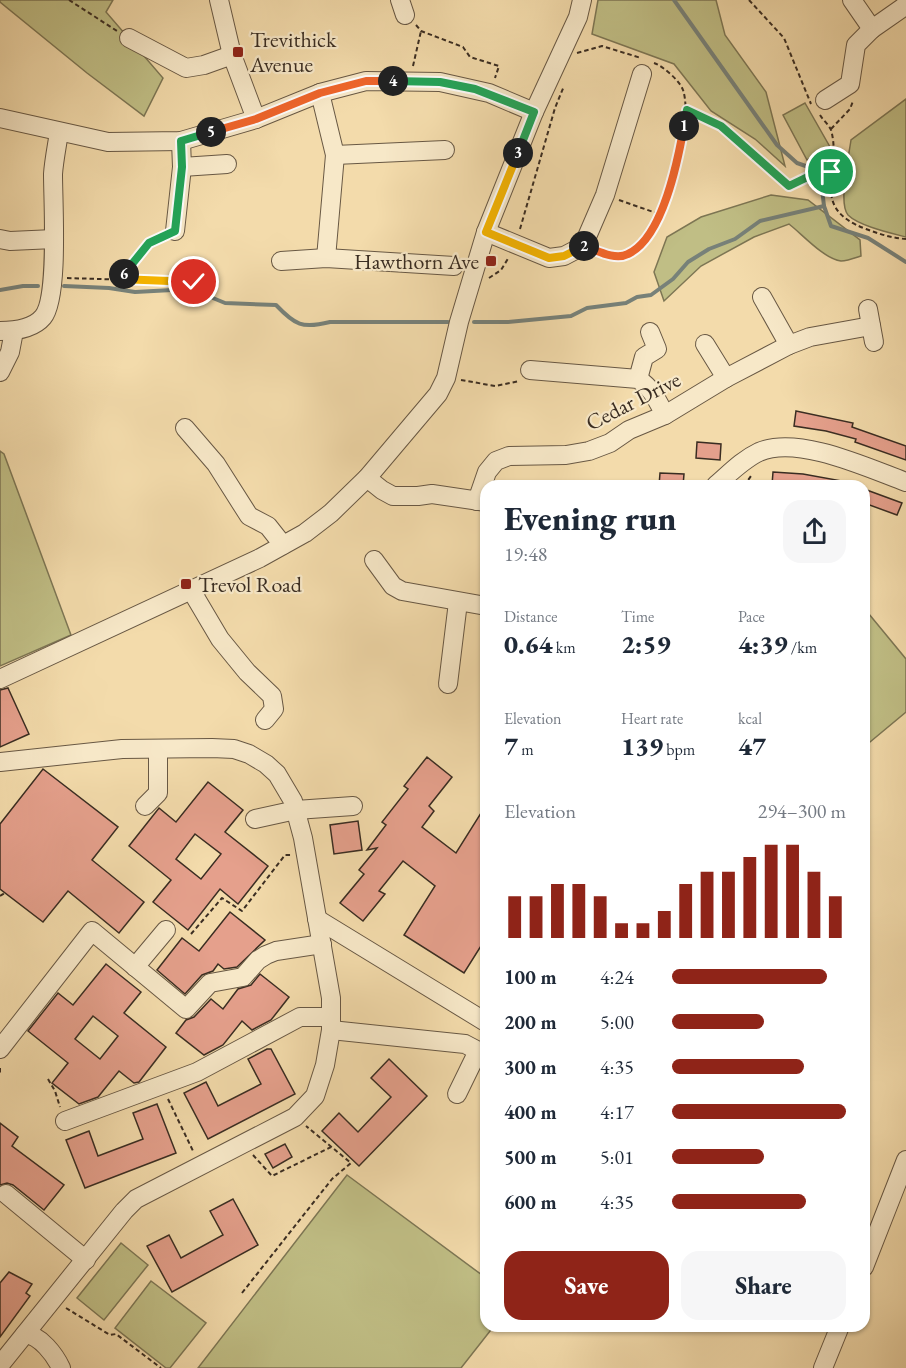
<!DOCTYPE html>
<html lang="en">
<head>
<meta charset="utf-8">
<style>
  body { margin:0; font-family:"EB Garamond",serif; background:#f6f6f7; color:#1f2937; height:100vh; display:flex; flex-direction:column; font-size:22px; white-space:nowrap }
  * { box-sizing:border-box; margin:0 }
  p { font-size:20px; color:#747a83 }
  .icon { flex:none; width:33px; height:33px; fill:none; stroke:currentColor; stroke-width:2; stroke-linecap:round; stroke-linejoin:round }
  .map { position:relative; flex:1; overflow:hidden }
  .panel { position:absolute; left:480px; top:480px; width:390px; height:852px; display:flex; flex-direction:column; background:#fff; border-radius:18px; box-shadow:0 2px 4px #0004 }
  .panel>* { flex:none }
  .pin { position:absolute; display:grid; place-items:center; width:51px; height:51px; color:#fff; margin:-26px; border:3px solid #fff; border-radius:50%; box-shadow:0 2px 6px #0007 }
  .km { position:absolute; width:30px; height:30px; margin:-15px; border-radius:50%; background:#222; color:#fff; font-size:16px; line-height:30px; text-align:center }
  .round { display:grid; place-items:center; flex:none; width:63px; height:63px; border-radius:18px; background:#f6f6f7 }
  .head { display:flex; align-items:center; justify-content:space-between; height:102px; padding:0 24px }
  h1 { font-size:33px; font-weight:800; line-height:45px }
  .figures { display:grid; grid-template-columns:repeat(3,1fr); gap:9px; height:102px; padding:6px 24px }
  .figures div { display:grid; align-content:center }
  .figures b { font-size:26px; font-weight:800 }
  .figures small { font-size:16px; font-weight:400 }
  .figures p { font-size:16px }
  .chart { height:168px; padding:12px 24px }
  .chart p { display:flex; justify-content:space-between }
  .chart svg { width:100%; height:108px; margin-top:6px; stroke:#8f2418; stroke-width:6 }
  .cta { display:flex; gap:12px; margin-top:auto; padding:12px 24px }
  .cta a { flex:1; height:69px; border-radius:18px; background:#8f2418; color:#fff; font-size:24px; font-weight:800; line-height:69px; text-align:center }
  .cta a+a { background:#f6f6f7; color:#1f2937 }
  ul { padding:0 24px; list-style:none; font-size:20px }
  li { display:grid; grid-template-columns:96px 72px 1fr; align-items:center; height:45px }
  li i { height:15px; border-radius:8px; background:#8f2418 }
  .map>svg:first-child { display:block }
</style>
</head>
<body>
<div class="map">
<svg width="906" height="1368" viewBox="0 0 906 1368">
  <rect width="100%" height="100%" fill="#f3dbab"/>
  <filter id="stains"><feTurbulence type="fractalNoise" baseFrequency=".00333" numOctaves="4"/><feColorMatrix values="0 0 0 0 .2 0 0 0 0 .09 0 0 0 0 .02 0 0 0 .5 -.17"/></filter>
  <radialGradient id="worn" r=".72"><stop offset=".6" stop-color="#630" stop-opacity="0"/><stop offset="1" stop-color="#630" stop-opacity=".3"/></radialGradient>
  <!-- green -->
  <g fill="#c0be85" stroke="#7d7654" stroke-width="1.5">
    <polygon points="0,0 113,0 106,12 163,78 144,116 87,73 0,2"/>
    <polygon points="598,0 716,0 725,35 766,92 785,166 755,139 711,111 674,64 592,34"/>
    <path d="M906 99V237C891 233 859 226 848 215 838 203 849 155 851 140Z"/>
    <polygon points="805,103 830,147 807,160 783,115"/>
    <path d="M771 195 808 200 860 240 861 256C855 258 847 261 841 261 824 259 802 234 789 224L754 237 701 266 664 301 654 272 667 237 701 217Z"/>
    <polygon points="0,451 4,454 71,635 0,666"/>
    <polygon points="864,608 906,659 906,712 864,747"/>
    <polygon points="347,1175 486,1278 486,1326 494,1326 461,1368 198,1368"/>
    <polygon points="121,1243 148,1265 104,1320 77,1298"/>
    <polygon points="151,1281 206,1323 170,1368 166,1368 115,1328"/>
  </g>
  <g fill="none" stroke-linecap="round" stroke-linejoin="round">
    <!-- stream -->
    <g stroke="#778179" stroke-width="4">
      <polyline points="674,0 777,145 797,163 820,171 824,206"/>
      <path d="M64 286 109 288 135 292 191 289 225 303 276 305C295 325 302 329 330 322H448"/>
      <polyline points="0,290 23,286 38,286"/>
      <polyline points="474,322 508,322 571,316 587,308 626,303 637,297 651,295 673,279 688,262 709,249 735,239 760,221 824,206 831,226 868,238 906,262"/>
    </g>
  </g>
  <!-- building -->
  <g fill="#e5a08c" stroke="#3a2d22" stroke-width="1.5" fill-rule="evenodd">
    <polygon points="796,411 853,423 852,427 906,446 906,460 855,442 856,439 826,431 794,426"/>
    <polygon points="697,442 721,444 720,460 696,458"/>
    <polygon points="773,472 803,474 842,481 841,486 772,485"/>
    <polygon points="660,473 684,474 683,486 659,486"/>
    <polygon points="864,489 902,503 897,515 864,503"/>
    <polygon points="8,688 29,734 0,747 0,690"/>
    <polygon points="427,757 452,777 429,806 434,811 422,827 456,853 486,805 486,938 464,973 404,935 435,886 403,861 379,891 385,894 363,921 340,903 364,874 359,870 377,848 367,850 386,825 382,822 408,789 404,786"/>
    <polygon points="43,769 118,827 92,860 144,902 119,933 68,891 43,922 0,889 0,824"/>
    <path d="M208 782 243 810 225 832 268 866 238 904 220 889 188 930 153 902 171 880 129 846 159 808 176 822ZM195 834 221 854 201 879 176 859Z"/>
    <polygon points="358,821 362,850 334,854 330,825"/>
    <polygon points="230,912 265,940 237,967 224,969 218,964 213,971 202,975 185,994 157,970 182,938 199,951"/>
    <path d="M106 964 141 992 124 1013 166 1047 139 1082 134 1083 119 1071 98 1097 79 1104 52 1083 68 1063 28 1031 58 993 73 1005ZM93 1016 118 1036 100 1059 75 1039Z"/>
    <polygon points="260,974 289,997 271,1020 252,1030 242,1021 223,1045 204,1055 176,1033 186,1020 194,1017 211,999 223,1009 238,989 251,985"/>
    <polygon points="267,1049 271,1049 295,1094 208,1139 184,1093 206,1082 218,1106 261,1084 248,1059"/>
    <polygon points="389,1059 427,1096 359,1166 322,1131 339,1113 358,1132 391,1097 371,1078"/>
    <polygon points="157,1104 176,1153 85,1188 66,1140 89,1131 98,1156 143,1139 133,1113"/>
    <polygon points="0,1123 18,1137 12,1146 64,1185 44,1210 13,1185 7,1183 0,1185"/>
    <polygon points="285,1144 292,1157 273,1168 265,1154"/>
    <polygon points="233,1199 258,1245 172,1292 147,1246 169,1235 181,1258 223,1235 210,1211"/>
    <polygon points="9,1272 32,1284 26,1293 30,1296 0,1337 0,1283"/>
  </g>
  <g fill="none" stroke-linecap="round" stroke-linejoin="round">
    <!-- minor casing -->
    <g stroke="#685844" stroke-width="20">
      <g id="minor">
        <polyline points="219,0 232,55 256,119"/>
        <polyline points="400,0 405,15"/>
        <polyline points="852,0 872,29 902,8"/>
        <polyline points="129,38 186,68 204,65 232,55"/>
        <polyline points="320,93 335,155 326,258"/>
        <polyline points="825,100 850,84 856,45 872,29"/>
        <polyline points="0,118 108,142 181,141 256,119 320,93 366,81 440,82 489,93 534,112"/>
        <polyline points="335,155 445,150"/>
        <polyline points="182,167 227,164"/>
        <polyline points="175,231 182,167 181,141"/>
        <polyline points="486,232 549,258 564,256 583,246 605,195 642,74"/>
        <polyline points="0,239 10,241 54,239"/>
        <polyline points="281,261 326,258 454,266"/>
        <polyline points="762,297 789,345"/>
        <polyline points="868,309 874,342"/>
        <path d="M0 331C14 331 33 329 43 317 59 298 53 203 53 174 54 160 57 146 59 132"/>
        <polyline points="705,344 726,378"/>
        <path d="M530 370 638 379C652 388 657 400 665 415"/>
        <polyline points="0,372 10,352 14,331"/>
        <polyline points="638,379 644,357 657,349 650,332"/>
        <polyline points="185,428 216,464 249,516 268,526 283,545"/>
        <polyline points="367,478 382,490 393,496 418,496 432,494 486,502"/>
        <path d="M715 486C729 474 742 460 759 452 798 435 868 468 906 482"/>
        <polyline points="477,501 487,472 496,461 509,456 566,455 589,451 610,443 629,430 665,415 726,378 789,345 810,337 871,326"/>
        <polyline points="374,560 393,586 402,591 486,606"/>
        <polyline points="191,590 220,639 247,672 272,696 274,709 265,720"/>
        <polyline points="0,679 260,558 305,533 331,513 367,478 438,394 446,378 459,322 486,232 534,112 578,17 582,0"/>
        <polyline points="448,684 458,602"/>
        <polyline points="0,762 122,749 212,748 234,749 249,754 266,764 277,774 293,801 303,838 331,998 331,1030 325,1065 315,1096 295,1117 136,1199 124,1211 0,1365"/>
        <polyline points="145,806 158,793 158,749"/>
        <polyline points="255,819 296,810 353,806"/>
        <polyline points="317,919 484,1021 486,1018"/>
        <polyline points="135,967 166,930"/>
        <polyline points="331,1030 465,1044 486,1055"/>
        <polyline points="0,1049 92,931 186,1009 210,983 243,977 258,960 266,955 276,951 322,944"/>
        <polyline points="457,1094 478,1051"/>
        <polyline points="65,1121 197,1072 300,1017 331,1017"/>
        <polyline points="6,1194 86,1260"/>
        <polyline points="864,1267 906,1160"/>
        <path d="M25 1334C40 1335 55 1355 61 1368"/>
        <polyline points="823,1368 840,1326"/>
      </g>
    </g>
    <!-- path -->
    <g stroke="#3a2d22" stroke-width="2" stroke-dasharray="4.5 3" stroke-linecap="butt">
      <polyline points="69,0 117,31"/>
      <polyline points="749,0 784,38 811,104"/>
      <polyline points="416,25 421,31 463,47 470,57 499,66 495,78"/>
      <polyline points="577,53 602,46 641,58"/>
      <polyline points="413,66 421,31"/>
      <polyline points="687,110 721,126 789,186 820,171 831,172"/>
      <path d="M820 115C823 120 829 125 831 130 843 172 807 207 866 229 879 234 892 238 906 239"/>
      <polyline points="831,129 850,109 853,101"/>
      <polyline points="619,200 659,214"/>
      <polyline points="520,229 555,108 564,86"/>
      <path d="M598 251C607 254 620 259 629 254 634 251 642 244 646 239 667 211 694 123 683 90 680 81 663 66 654 63"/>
      <polyline points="67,278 193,282"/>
      <polyline points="489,278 501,270 509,257"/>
      <polyline points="120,279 149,243 162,237"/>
      <polyline points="461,380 495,386 520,381"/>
      <polyline points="744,486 751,476"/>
      <polyline points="0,896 5,893"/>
      <polyline points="191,934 222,898 242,911 285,855 291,855"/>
      <polyline points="0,1068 0,1073"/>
      <polyline points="48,1079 55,1091 60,1107"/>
      <polyline points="168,1099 194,1153"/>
      <polyline points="253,1155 272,1176 331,1147"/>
      <polyline points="242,1293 332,1179 351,1163 306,1126"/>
      <polyline points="66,1308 110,1335 116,1334 161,1368"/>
    </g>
    <!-- minor -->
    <use href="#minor" stroke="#f7e8c8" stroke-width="18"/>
  </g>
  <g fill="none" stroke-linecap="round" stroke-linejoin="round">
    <!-- split-1 casing -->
    <g stroke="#fff" stroke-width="12">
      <polyline id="split-1" points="684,126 687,110 721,126 789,186 820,171 831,172"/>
    </g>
    <!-- split-2 casing -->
    <g stroke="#fff" stroke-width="12">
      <path id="split-2" d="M584 246C596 250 615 261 628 254 663 238 678 160 684 126"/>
    </g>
    <!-- split-3 casing -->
    <g stroke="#fff" stroke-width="12">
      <polyline id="split-3" points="518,153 486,232 549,258 564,256 584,246"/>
    </g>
    <!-- split-4 casing -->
    <g stroke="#fff" stroke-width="12">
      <polyline id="split-4" points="393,81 440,82 475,89 534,112 518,153"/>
    </g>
    <!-- split-5 casing -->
    <g stroke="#fff" stroke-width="12">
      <polyline id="split-5" points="211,132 256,119 320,93 366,81 393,81"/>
    </g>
    <!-- split-6 casing -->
    <g stroke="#fff" stroke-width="12">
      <polyline id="split-6" points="124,274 149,243 175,231 182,167 181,141 211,132"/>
    </g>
    <!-- split-7 casing -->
    <g stroke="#fff" stroke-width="12">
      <polyline id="split-7" points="124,274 119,279 194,282"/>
    </g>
    <!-- split-1 -->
    <use href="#split-1" stroke="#22a559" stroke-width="8"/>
    <!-- split-2 -->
    <use href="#split-2" stroke="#f0652b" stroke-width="8"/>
    <!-- split-3 -->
    <use href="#split-3" stroke="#f5b400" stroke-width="8"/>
    <!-- split-4 -->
    <use href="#split-4" stroke="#22a559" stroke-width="8"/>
    <!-- split-5 -->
    <use href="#split-5" stroke="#f0652b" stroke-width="8"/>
    <!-- split-6 -->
    <use href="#split-6" stroke="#22a559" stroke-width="8"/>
    <!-- split-7 -->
    <use href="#split-7" stroke="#f5b400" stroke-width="8"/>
  </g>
  <!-- markers -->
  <g fill="#8f2418" stroke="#f7e8c8" stroke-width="2">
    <rect x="232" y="46" width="12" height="12" rx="3"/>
    <rect x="485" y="255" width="12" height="12" rx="3"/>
    <rect x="180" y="578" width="12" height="12" rx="3"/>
  </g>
  <g text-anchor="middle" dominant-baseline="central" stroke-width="4.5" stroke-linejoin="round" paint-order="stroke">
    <!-- poi labels -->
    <g font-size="22" fill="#3a2d22" stroke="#f7e8c8" text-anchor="start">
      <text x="250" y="39">Trevithick<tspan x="250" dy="25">Avenue</tspan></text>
      <text x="479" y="261" text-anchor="end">Hawthorn Ave</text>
      <text x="198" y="584">Trevol Road</text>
    </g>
    <!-- street labels -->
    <g font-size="22" fill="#3a2d22" stroke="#f7e8c8">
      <text transform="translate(633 401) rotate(-27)">Cedar Drive</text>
    </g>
  </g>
  <rect width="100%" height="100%" filter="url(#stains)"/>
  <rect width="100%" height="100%" fill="url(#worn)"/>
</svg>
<div class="pin" style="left:831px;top:172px;background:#1e9e55"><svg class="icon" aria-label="arrive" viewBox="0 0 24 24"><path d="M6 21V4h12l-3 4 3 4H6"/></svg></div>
<div class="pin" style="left:194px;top:282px;background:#d93025"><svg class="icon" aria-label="check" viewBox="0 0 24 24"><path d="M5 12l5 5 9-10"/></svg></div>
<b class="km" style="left:684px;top:126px">1</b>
<b class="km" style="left:584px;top:246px">2</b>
<b class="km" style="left:518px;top:153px">3</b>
<b class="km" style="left:393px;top:81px">4</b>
<b class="km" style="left:211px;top:132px">5</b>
<b class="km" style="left:124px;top:274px">6</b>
<section class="panel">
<div class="head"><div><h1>Evening run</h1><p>19:48</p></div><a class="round"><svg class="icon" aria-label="share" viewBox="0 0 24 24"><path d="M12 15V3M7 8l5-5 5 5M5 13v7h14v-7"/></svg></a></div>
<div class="figures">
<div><p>Distance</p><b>0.64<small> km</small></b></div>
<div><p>Time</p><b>2:59</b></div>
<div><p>Pace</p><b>4:39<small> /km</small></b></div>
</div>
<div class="figures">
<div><p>Elevation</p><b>7<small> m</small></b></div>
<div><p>Heart rate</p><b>139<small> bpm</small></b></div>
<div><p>kcal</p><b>47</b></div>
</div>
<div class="chart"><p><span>Elevation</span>294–300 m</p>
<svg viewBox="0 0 160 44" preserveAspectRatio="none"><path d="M5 44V27M15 44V27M25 44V22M35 44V22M45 44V27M55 44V38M65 44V38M75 44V33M85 44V22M95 44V17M105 44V17M115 44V11M125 44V6M135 44V6M145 44V17M155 44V27"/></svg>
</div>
<ul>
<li><b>100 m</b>4:24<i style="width:89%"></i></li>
<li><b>200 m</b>5:00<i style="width:53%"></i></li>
<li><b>300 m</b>4:35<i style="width:76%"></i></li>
<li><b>400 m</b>4:17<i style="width:100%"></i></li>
<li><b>500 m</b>5:01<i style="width:53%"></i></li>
<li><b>600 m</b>4:35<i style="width:77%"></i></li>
</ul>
<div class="cta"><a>Save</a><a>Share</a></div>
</section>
</div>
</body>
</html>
